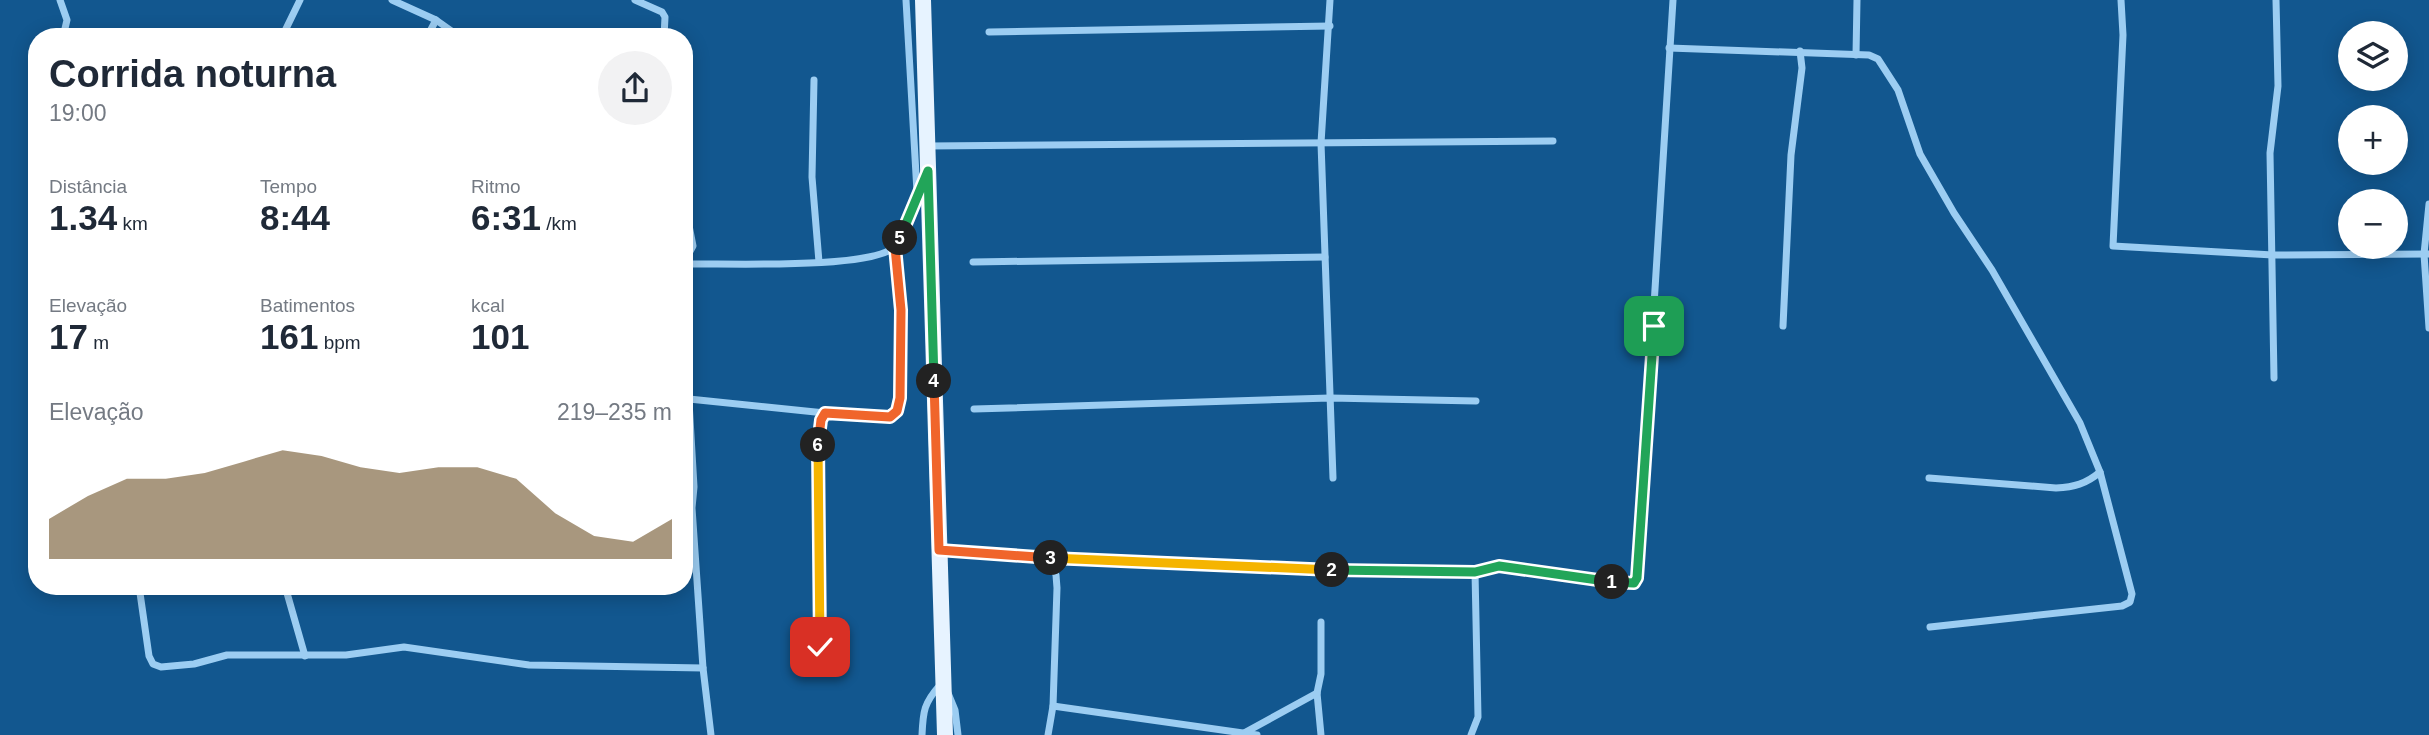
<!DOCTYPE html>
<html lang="pt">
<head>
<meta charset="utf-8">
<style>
  body { margin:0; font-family:Helvetica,sans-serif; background:#f2f2f3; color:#1f2937; height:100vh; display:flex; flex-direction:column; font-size:26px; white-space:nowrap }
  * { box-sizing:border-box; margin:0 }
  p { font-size:23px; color:#747a83 }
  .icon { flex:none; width:38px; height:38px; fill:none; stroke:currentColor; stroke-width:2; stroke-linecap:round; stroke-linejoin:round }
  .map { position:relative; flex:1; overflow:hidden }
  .drawer { position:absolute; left:28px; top:28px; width:665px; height:567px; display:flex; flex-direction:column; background:#fff; border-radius:28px; box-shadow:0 4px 18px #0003 }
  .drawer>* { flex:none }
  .controls { position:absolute; left:2338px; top:21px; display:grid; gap:14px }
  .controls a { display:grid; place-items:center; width:70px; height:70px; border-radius:50%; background:#fff; box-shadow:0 4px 18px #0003; font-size:35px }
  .pin { position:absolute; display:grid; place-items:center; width:60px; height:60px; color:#fff; margin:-30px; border-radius:14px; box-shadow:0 4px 10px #0006 }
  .km { position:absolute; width:35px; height:35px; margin:-18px; border-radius:50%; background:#222; color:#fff; font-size:19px; line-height:35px; text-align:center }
  .round { display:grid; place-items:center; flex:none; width:74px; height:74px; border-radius:37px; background:#f2f2f3 }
  .headline { display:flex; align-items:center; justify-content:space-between; height:119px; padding:0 21px }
  h1 { font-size:38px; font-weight:700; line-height:52px }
  .stats { display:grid; grid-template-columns:repeat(3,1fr); gap:10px; height:119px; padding:7px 21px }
  .stats div { display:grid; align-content:center }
  .stats b { font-size:35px; font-weight:700 }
  .stats small { font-size:19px; font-weight:400 }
  .stats p { font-size:19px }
  .chart { height:196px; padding:14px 21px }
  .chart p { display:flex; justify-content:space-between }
  .chart svg { width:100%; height:126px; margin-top:7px; fill:#846c48; opacity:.7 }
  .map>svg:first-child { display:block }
</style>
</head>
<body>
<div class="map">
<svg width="2429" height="735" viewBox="0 0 2429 735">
  <rect width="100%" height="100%" fill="#12578f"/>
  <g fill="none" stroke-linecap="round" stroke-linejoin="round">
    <!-- street -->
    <g stroke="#9ccdf2" stroke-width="7">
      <polyline points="60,0 67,20 63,37"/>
      <polyline points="392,0 436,20 460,37"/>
      <polyline points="635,0 662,12 665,17 664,37"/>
      <polyline points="906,0 917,192"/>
      <polyline points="1330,0 1321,143 1333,478"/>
      <polyline points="2121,0 2123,35 2113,246 2273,255 2429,254"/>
      <polyline points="989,32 1330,26"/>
      <polyline points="282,37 300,0"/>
      <polyline points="427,37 436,20"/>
      <polyline points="1669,48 1869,55 1878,59 1898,90 1920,154 1954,213 1992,270 2080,423 2100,472 2132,594 2130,602 2122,606 1930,627"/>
      <polyline points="1856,55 1857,0"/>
      <polyline points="814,80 812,177 819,262"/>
      <polyline points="928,146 1553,141"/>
      <polyline points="684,200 693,246 684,262"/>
      <polyline points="2429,204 2424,254 2429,328"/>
      <polyline points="973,262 1325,257"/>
      <path d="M684 264C723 263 873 270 896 246 910 230 916 201 923 182"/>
      <polyline points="684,316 694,487 692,508 703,668 711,735"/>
      <polyline points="1783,326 1791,155 1802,68 1800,51"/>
      <polyline points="2274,378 2270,153 2278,86 2276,0"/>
      <polyline points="689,399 825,413"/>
      <polyline points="974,409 1330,398 1476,401"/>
      <path d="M1929 478 2056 488C2074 487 2086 484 2100 472"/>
      <polyline points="939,549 1145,564 1354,571 1475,572 1499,566 1625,584 1634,583 1637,578 1673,0"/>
      <polyline points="139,586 149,656 153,664 161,667 194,664 227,655 346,655 404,647 529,665 703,668"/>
      <polyline points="285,586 305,656"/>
      <polyline points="1321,622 1321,674 1317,693 1321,735"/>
      <path d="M820 647C820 607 809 437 825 413L890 417 897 411 900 398 901 310 895 247"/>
      <polyline points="948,693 955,710 958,735"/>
      <polyline points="1053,706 1257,735"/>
      <polyline points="1244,733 1317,693"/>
      <path d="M922 735C923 711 924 703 940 685"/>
      <polyline points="1048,735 1053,706 1057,588 1056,575 1049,558"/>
      <polyline points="1471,735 1478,717 1475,572"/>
    </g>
    <!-- primary -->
    <polyline stroke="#e7f3ff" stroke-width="16" points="923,0 945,735"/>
  </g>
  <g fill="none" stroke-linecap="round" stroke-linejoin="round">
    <!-- split-1 casing -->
    <g stroke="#fff" stroke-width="14">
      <polyline id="split-1" points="1612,582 1634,583 1637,578 1654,326"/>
    </g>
    <!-- split-2 casing -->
    <g stroke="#fff" stroke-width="14">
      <polyline id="split-2" points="1332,570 1475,572 1499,566 1612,582"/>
    </g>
    <!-- split-3 casing -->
    <g stroke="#fff" stroke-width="14">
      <polyline id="split-3" points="1051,558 1332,570"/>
    </g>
    <!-- split-4 casing -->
    <g stroke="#fff" stroke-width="14">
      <polyline id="split-4" points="934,381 939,550 1051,558"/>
    </g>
    <!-- split-5 casing -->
    <g stroke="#fff" stroke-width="14">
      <polyline id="split-5" points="900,238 928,171 934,381"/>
    </g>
    <!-- split-6 casing -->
    <g stroke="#fff" stroke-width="14">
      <polyline id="split-6" points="818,445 821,420 825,413 890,417 897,411 900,398 901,310 895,247 900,238"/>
    </g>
    <!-- split-7 casing -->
    <g stroke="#fff" stroke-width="14">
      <polyline id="split-7" points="818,445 820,647"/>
    </g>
    <!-- split-1 -->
    <use href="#split-1" stroke="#22a559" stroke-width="9"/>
    <!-- split-2 -->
    <use href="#split-2" stroke="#22a559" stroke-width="9"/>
    <!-- split-3 -->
    <use href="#split-3" stroke="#f5b400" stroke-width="9"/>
    <!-- split-4 -->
    <use href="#split-4" stroke="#f0652b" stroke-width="9"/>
    <!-- split-5 -->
    <use href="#split-5" stroke="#22a559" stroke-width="9"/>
    <!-- split-6 -->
    <use href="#split-6" stroke="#f0652b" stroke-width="9"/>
    <!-- split-7 -->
    <use href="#split-7" stroke="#f5b400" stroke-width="9"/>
  </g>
</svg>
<div class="controls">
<a><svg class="icon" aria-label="layers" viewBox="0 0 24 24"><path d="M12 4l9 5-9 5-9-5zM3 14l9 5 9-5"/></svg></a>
<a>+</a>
<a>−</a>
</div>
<div class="pin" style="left:1654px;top:326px;background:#1e9e55"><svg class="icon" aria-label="arrive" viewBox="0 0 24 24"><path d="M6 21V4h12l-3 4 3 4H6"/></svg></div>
<div class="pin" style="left:820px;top:647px;background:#d93025"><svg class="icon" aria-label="check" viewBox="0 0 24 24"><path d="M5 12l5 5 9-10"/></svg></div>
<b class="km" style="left:1612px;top:582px">1</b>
<b class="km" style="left:1332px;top:570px">2</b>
<b class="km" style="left:1051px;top:558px">3</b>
<b class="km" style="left:934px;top:381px">4</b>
<b class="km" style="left:900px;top:238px">5</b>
<b class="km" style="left:818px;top:445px">6</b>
<section class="drawer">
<div class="headline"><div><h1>Corrida noturna</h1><p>19:00</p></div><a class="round"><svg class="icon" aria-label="share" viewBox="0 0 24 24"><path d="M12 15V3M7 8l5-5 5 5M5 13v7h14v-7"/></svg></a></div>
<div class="stats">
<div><p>Distância</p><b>1.34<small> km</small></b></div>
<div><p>Tempo</p><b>8:44</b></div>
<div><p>Ritmo</p><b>6:31<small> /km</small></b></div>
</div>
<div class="stats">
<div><p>Elevação</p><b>17<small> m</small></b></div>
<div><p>Batimentos</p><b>161<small> bpm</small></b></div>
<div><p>kcal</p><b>101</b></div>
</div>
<div class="chart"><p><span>Elevação</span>219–235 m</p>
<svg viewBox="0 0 160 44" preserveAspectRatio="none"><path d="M0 44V30L10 22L20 16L30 16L40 14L50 10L60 6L70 8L80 12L90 14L100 12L110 12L120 16L130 28L140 36L150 38L160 30V44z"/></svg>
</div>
</section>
</div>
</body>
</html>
